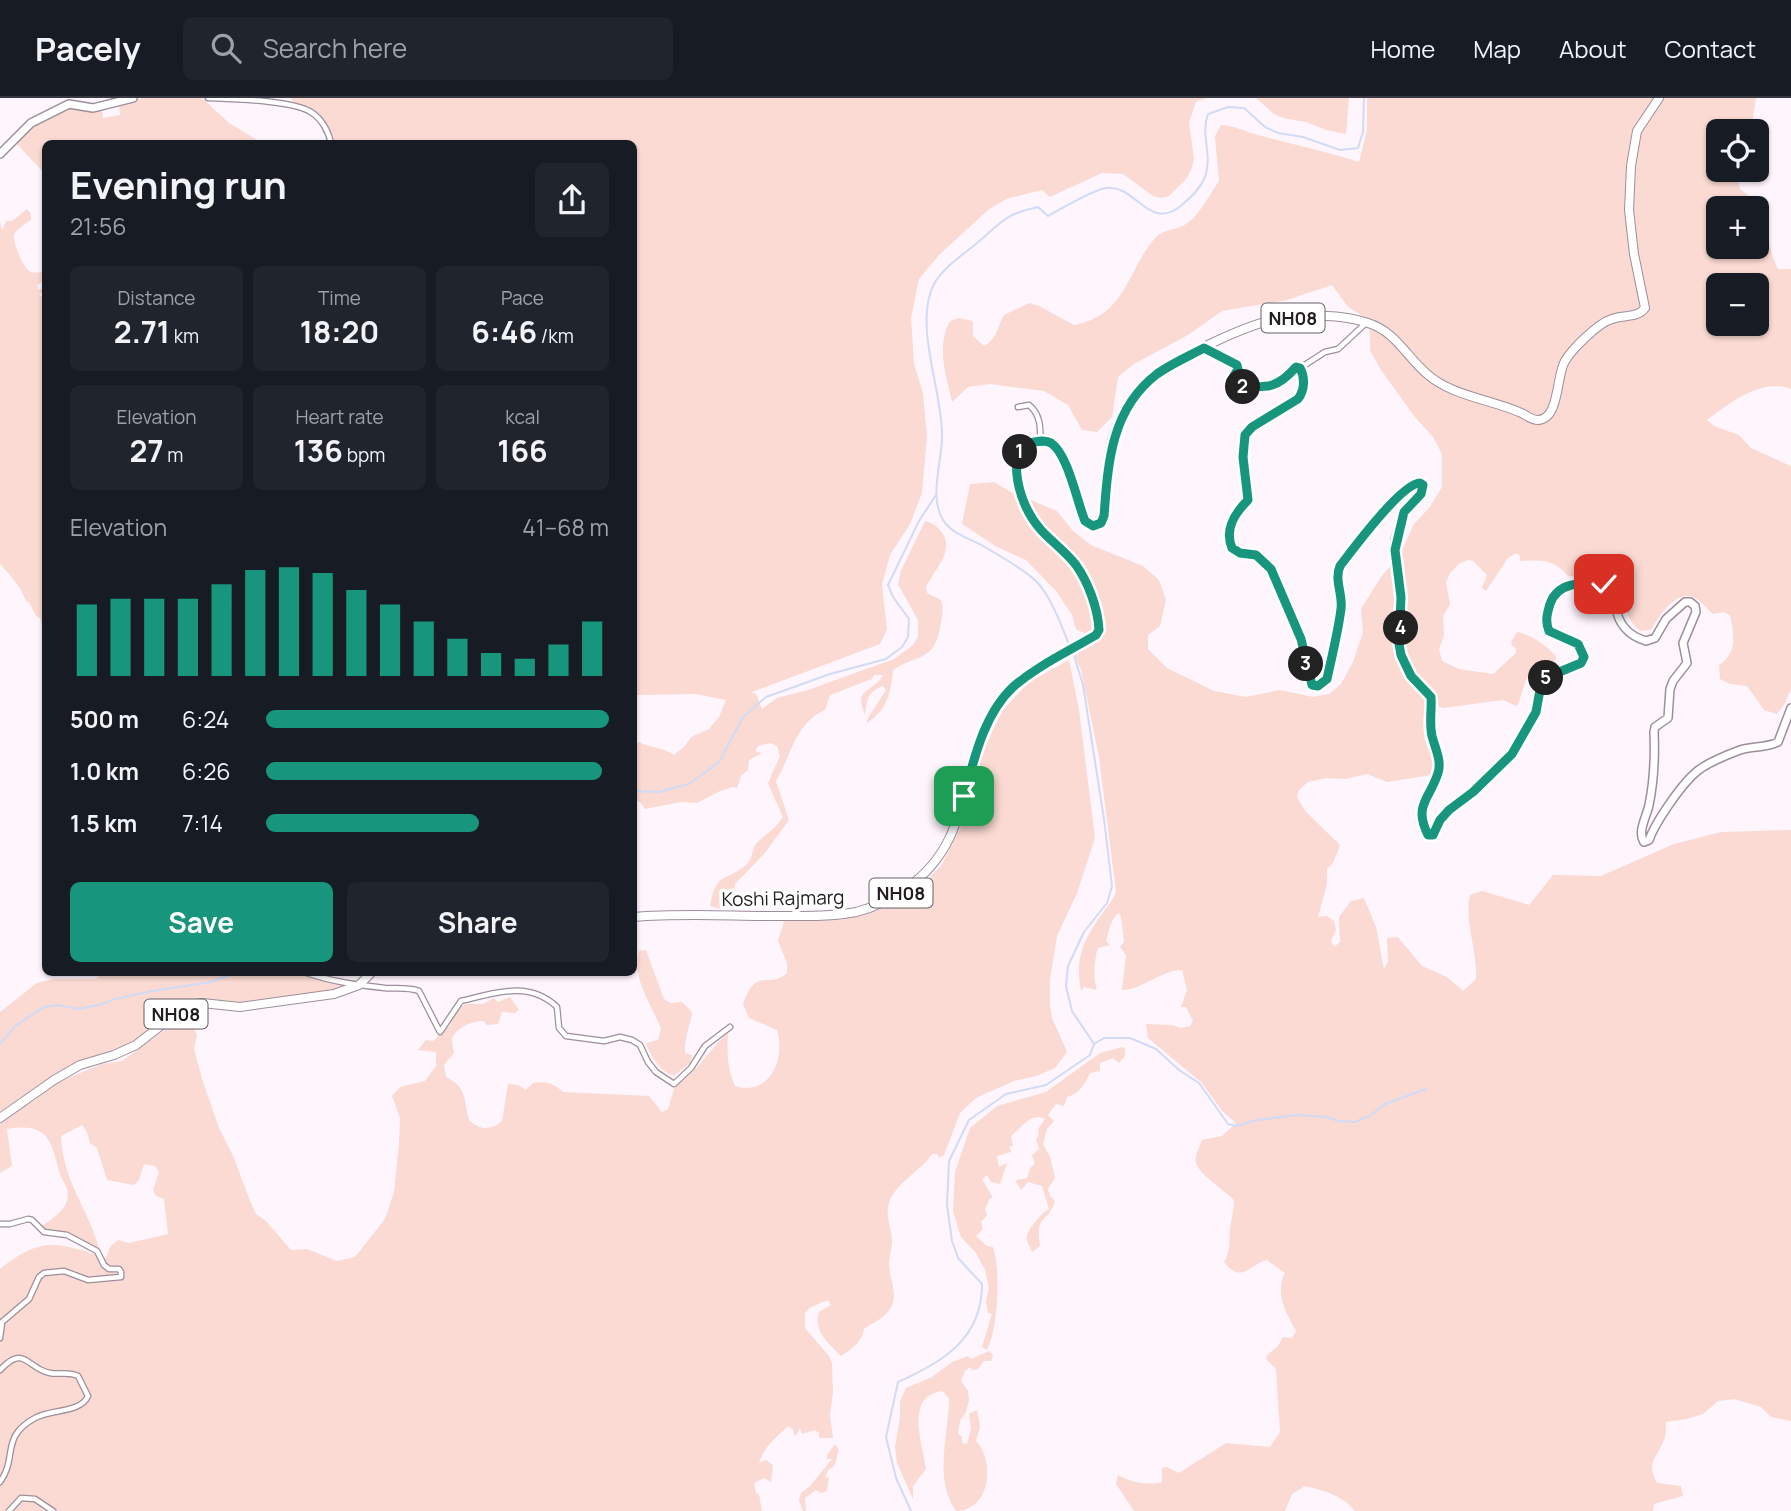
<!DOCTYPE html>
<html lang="en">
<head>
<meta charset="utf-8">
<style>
  body { margin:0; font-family:Manrope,sans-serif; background:#20242c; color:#f1f3f6; height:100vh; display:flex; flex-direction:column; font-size:26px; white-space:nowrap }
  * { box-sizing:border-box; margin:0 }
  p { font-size:23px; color:#9ea1a6 }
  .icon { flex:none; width:38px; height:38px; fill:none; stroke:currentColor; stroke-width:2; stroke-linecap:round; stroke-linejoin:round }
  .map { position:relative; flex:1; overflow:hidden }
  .details { position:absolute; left:42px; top:42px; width:595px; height:836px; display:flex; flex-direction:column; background:#171b24; border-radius:10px; box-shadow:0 2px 5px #0004 }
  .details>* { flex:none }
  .tools { position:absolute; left:1706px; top:21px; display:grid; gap:14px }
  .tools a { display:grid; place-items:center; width:63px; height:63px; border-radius:10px; background:#171b24; box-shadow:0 2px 5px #0004; font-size:35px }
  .pin { position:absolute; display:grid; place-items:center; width:60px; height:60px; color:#fff; margin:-30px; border-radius:14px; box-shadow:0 4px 10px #0006 }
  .km { position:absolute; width:35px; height:35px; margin:-18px; border-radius:50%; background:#222; color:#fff; font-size:19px; line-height:35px; text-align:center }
  .round { display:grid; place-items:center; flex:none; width:74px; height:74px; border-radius:10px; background:#20242c }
  .head { display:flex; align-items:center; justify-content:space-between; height:119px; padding:0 28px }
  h1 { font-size:38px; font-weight:700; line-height:52px }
  .metrics { display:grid; grid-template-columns:repeat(3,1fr); gap:10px; height:119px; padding:7px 28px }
  .metrics div { display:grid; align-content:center; border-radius:10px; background:#20242c; text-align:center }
  .metrics b { font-size:30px; font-weight:700 }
  .metrics small { font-size:19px; font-weight:400 }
  .metrics p { font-size:19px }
  .chart { height:196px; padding:14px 28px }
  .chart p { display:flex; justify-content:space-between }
  .chart svg { width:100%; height:126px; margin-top:7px; stroke:#18957d; stroke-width:6 }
  .cta { display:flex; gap:14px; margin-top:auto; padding:14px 28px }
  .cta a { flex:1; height:80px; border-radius:10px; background:#18957d; color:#fff; font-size:28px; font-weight:700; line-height:80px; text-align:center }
  .cta a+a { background:#20242c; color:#f1f3f6 }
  ul { padding:0 28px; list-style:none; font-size:23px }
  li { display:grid; grid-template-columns:112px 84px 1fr; align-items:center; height:52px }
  li i { height:18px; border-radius:9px; background:#18957d }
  header { display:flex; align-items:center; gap:42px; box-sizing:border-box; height:98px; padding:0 35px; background:#171b24; border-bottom:2px solid #363941 }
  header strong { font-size:33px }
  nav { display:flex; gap:38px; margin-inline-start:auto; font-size:24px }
  .search { width:490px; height:63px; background:#20242c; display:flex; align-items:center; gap:18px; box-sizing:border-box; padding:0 24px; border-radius:10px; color:#9ea1a6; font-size:26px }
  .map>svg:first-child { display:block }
</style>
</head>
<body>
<header>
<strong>Pacely</strong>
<div class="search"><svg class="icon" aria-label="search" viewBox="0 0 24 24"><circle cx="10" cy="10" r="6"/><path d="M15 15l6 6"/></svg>Search here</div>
<nav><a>Home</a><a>Map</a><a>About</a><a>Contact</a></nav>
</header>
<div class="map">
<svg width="1791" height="1413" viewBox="0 0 1791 1413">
  <rect width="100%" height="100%" fill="#fff5fd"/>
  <!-- green -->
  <g fill="#fadad2" fill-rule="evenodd">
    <polygon points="143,0 202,0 229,25 262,45 46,46 45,76 17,46 30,29 69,8 102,12 103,20 120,17 119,6"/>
    <path d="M291 0H1207L1196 4 1189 24 1194 61 1191 72 1186 81 1169 98 1162 100 1153 98 1123 76 1102 75 1050 99 1042 92 1006 101 988 112 939 157 919 181 911 220 914 266 923 295 927 338 922 395 910 426 890 457 882 487 887 531 880 546 752 594 756 596 762 611 777 600 808 592 894 561 912 548 918 539V522L898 486 901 473 925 423C933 425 935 427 940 432 957 451 934 472 926 489L927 495 941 502C944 512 942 520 940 530 934 563 918 556 893 572 891 595 887 612 867 625V622L886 592 883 588C867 594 867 602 865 617 853 588 873 596 883 577H874L872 581 830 597 825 612C795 625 791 658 776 683L789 722 764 756 735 786 731 810 721 811 710 808C716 772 726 785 747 766 752 761 752 752 756 746 765 736 776 731 783 719L768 685 780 658 777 648 770 645 758 648 755 653 762 655 749 662 748 672 741 678 737 690 733 689 720 693 697 705 681 704 645 711 640 704 634 703 635 645 639 644C651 650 663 649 674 657L685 648 691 639 709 631 719 619 726 602 695 596 634 597V46L332 45 334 39 319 16 295 6Z"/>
    <polygon points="1256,0 1349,0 1346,36 1326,32 1306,24 1283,20 1274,16"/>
    <path d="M1367 0H1756L1751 33H1718V72H1737L1740 91C1772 113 1763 142 1778 171H1791V291C1760 280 1730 305 1707 322L1714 328 1739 337 1751 350 1791 368V591L1784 607 1777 616 1764 612 1747 588 1730 586 1720 581 1719 567C1738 554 1734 537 1730 517L1724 514 1713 516C1707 511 1701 503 1695 500 1676 490 1659 518 1651 532L1641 533C1622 520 1626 496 1612 480L1568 478C1553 461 1542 462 1520 463V458L1516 455 1508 460 1486 493 1482 490 1487 477 1473 463 1468 462 1460 465 1450 475 1446 484 1450 506 1443 518 1444 537 1439 551 1442 563 1459 571 1493 576 1516 555V550L1512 548 1511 544 1517 534C1532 537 1546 547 1556 558L1555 563C1531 562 1524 584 1519 605L1516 608 1503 602 1443 610 1425 605C1423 627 1420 644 1436 661L1432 677 1387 684 1367 676 1345 681 1326 680 1308 684 1299 692 1297 699 1305 713 1340 747 1333 765 1327 771V786L1318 819 1327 818 1334 823 1336 832 1331 843 1334 849 1340 844 1339 819 1351 803 1364 800 1376 829 1384 871 1388 864 1387 840 1398 839 1422 868 1447 879 1463 893 1476 881C1478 853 1464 825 1470 797L1482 793 1529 807 1553 777 1601 778 1674 746 1721 734 1791 732V1323L1771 1319 1761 1309 1734 1301 1718 1303 1703 1316 1687 1321 1666 1324C1666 1330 1666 1337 1664 1342 1656 1362 1646 1363 1657 1385L1681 1388 1683 1398 1654 1406 1653 1413H1355C1342 1397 1325 1393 1305 1388L1292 1396 1285 1413H1134L1116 1386 1118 1377C1130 1384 1149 1388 1162 1384V1370L1167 1369 1179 1375 1226 1345 1270 1349 1280 1334 1276 1271 1266 1261 1267 1257 1278 1248 1283 1239 1292 1240 1296 1233C1287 1216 1274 1195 1285 1175L1267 1162C1250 1166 1242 1187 1224 1164 1231 1152 1229 1144 1230 1131 1231 1121 1234 1113 1234 1102 1225 1093 1199 1076 1196 1065 1194 1059 1200 1048 1202 1042L1222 1038 1236 1025 1222 1013 1202 985 1148 940 1146 926 1172 927 1181 930 1190 928 1193 923 1186 909H1181L1187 892 1182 872C1162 872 1141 892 1122 892L1126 857 1120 849 1124 844 1121 818 1118 815C1110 823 1109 833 1106 843L1110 847 1098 850C1094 862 1093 881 1097 892L1084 889 1081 893C1075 860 1082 845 1101 817 1107 809 1112 803 1116 794L1099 659 1081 572 1074 556 1093 544 1086 536 1076 531 1072 517 1056 493 1026 462 997 449 962 426 970 386 994 384 1009 393 1057 413 1073 433 1091 447 1143 468 1159 482 1166 502 1160 528 1148 537V551L1167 570 1214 593 1246 599 1280 592 1313 599 1329 596 1341 586 1353 564 1363 534 1361 511 1381 479 1400 457 1414 426 1430 409 1442 389V356L1433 339 1414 318 1381 272 1370 252V236L1368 221 1348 209 1332 187 1287 202 1222 213 1188 237 1134 266 1118 279 1112 319 1097 334 1082 332 1068 307 1044 293 990 286 968 289 952 304C946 278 936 248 950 223L959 220 973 223V238L984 248C997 242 998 227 1004 217L1029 205 1039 208 1074 227C1126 218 1127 172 1156 139 1164 131 1177 132 1186 126 1199 118 1210 96 1219 83L1215 38 1221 27C1237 28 1243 33 1258 37 1291 46 1325 53 1359 64L1367 32ZM1718 110H1757V149H1718ZM1718 187H1757V226H1718Z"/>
    <path d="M27 111 31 116V122C25 126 17 130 14 137 12 143 23 169 29 173 34 176 40 174 46 173L45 181 37 188 39 192 46 188 45 194 39 196 46 203 45 537 40 520 36 518 29 504 26 503C18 484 13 481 0 466V123L2 132 6 123H12Z"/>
    <path d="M1069 562 1079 612 1095 740 1077 795 1057 838 1050 882V907L1052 920 1067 954 1055 970 1036 978 1014 983 976 1000 960 1015 944 1057 939 1060 937 1056H932C920 1074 896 1084 889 1105 885 1118 891 1128 892 1141 893 1150 888 1159 889 1168 890 1182 899 1198 890 1211 885 1220 872 1225 864 1231 861 1245 853 1250 841 1258 829 1245 813 1234 819 1214L831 1207 828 1202 811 1209 805 1215V1230L829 1258 832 1265 833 1294 830 1317 833 1340H819V1335L815 1332 802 1336 800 1330 795 1339 793 1331 788 1328C776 1340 764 1348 759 1365L766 1362 773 1367 771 1384 764 1380 754 1385 756 1395 759 1396 762 1413H0V1171C43 1137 58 1145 106 1160L110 1149 118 1142 129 1145 168 1136 164 1101 156 1098 153 1092 159 1074 155 1068 144 1066 139 1082 134 1087 107 1082 97 1050 90 1045 87 1034 82 1027 61 1038C63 1084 87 1108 99 1150L67 1135 47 1133 41 1128C54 1121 72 1108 67 1091 65 1086 62 1081 60 1076 51 1043 49 1024 7 1031L12 1068 0 1075V1024L18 1010 34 1003 51 987 102 966 122 963 188 915 197 937 194 951 202 981 219 1030 234 1060 250 1103 256 1116 266 1123 291 1152 307 1151 337 1163 355 1159 385 1121 394 1094 399 1046 400 1020 392 998 400 989 425 983 436 968V954L418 952 426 942 433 943 450 927 455 916 465 906H483L494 900 498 904 510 899 519 912 515 915 502 914 498 926 487 927 483 923C473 923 454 930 452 942 452 943 454 954 454 955L444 967 446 979C468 990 463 1001 469 1022 480 1033 492 1032 502 1023L508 986 518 987 526 992 533 985C546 983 553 985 563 994L649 998 662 1014 668 1011 675 988C695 976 710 951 728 935 727 954 727 970 735 988 770 999 786 960 777 932L749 920 743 906C757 867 768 892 787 875V865L778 843 784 823 841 822 893 808 923 786 941 768 964 723 984 651 1002 613 1029 584Z"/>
    <path d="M646 852 664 901 671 905 682 904 692 914C690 929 684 940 685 955L692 957 690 965 674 978C659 973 651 958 646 945L658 942 661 931C652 907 631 880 639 853Z"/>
    <polygon points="102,875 317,875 340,882 357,882 333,894 246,906 189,904 181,906 173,915 125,951 70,967 0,1014 0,914 37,885 54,881 96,881"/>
    <path d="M1122 949 1125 950V958L1119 965 1113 960 1100 965V973L1090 975C1085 986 1079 996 1067 999L1064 1008 1056 1006 1048 1017 1054 1023 1047 1031 1043 1046 1050 1059 1055 1080 1048 1091 1050 1098 1055 1103C1048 1126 1035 1115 1040 1148L1032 1154C1031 1149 1025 1143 1027 1138 1029 1130 1042 1114 1049 1111L1042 1088 1028 1084 1021 1092 1016 1084 1017 1082 1027 1080 1030 1070 1035 1066 1032 1057 1039 1051 1036 1042 1039 1036 1038 1031 1045 1021C1030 1014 1022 1030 1011 1038L1013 1048H1010L1011 1054 997 1058 999 1069 1007 1065 1000 1086 991 1084 987 1077 982 1081 993 1100H990L985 1111 987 1117 981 1124 983 1131 976 1138 987 1148 993 1149C1001 1171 998 1232 987 1252L982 1249 992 1216 988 1215 986 1203 989 1190 985 1172 976 1155 961 1139 953 1113 955 1074 970 1030 997 1008 1046 994 1100 955Z"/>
    <path d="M989 1253 993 1257 991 1263H984L978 1271 972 1272 970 1269 965 1273 961 1283 968 1293 969 1302 966 1314 960 1323 958 1336 962 1339V1345L967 1346 971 1330 969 1316 977 1312 980 1329 976 1343C995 1362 991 1413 956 1413 933 1380 949 1337 949 1300L942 1293C904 1299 923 1345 926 1371L913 1388V1401L897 1365 895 1349 900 1320V1304L906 1290 932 1279 952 1264 968 1258 971 1261Z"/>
    <path d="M835 1346 839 1352C835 1361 838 1368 828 1372L825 1379 829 1380 827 1393 821 1395 816 1392 805 1400 806 1413H803L799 1402 801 1395 810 1388 832 1361H827V1357Z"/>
  </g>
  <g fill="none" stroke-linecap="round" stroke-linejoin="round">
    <!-- stream -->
    <g stroke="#d0dbf7" stroke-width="2">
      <path d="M1070 549C1061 527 1052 500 1036 483 1024 472 997 456 983 448 971 441 955 437 946 426 927 403 942 366 942 338 943 295 913 226 934 186 942 171 962 157 976 146 1001 125 1004 116 1038 109L1048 118C1061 111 1092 92 1106 90 1136 86 1149 135 1182 107 1191 99 1200 91 1205 79 1213 57 1200 37 1208 16L1228 9 1244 10 1265 29 1278 35 1303 39 1340 52 1358 50 1363 34 1364 0"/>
      <polyline points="1073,554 1083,587 1104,721 1112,788 1107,805 1084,834 1068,868 1066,888 1072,913 1094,946"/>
      <polyline points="634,693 658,694 689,686 719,664 743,619 766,599 830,576 886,561 902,549 908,539 909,521 893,499 888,487 919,423 936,397"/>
      <polyline points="0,946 14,929 44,909 58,907 78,911 99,907 115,901 152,893 212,884 234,875"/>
      <path d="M911 1413 896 1380 886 1339 898 1284C943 1264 982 1241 982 1186L958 1160 952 1143 947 1107 949 1063 969 1022 1006 996 1046 987 1090 957 1094 946 1104 940H1130L1156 951 1179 972 1199 985 1228 1026 1237 1028 1257 1022 1297 1017 1327 1019 1338 1023 1355 1024 1371 1017 1385 1006 1426 991"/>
    </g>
    <!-- street casing -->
    <g stroke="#9d8e9b" stroke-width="7">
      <g id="street">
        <path d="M208 0C232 1 292 2 311 14 322 21 329 34 331 46"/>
        <polyline points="1300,270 1325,254 1338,251 1366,225"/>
        <path d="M1018 309 1029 307C1040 316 1041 329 1040 343"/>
        <path d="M307 875C333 884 358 887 385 890 397 891 408 889 419 893L440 934 461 903C495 895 529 882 557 909L559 930 566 938 604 943 620 939 632 942 640 947 648 964 656 974 674 986 691 970 705 948 730 929"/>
        <polyline points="0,1126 10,1126 28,1121 32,1122 44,1134 67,1137 97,1153 104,1167 109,1171 119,1171 121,1174 121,1179 88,1182 64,1173 44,1175 39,1179 29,1201 2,1224 0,1240"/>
        <path d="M0 1272C25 1245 27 1271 50 1275 60 1277 68 1273 78 1278L88 1298C81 1315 51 1311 35 1320 0 1339 18 1359 0 1384"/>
        <polyline points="9,1413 21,1400 35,1401 53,1413"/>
      </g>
    </g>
    <!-- secondary casing -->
    <g stroke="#9d8e9b" stroke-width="10">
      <g id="secondary">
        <polyline points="0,56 31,25 69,6 93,10 133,0"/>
        <path d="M1204 250 1237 267 1236 275 1231 283 1236 288C1265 289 1276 293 1296 269L1300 270C1305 279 1305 292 1298 301L1252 329 1245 337 1243 359 1248 402C1235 415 1224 431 1232 450L1240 455 1256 457 1271 471 1301 541 1312 587 1318 588 1327 581C1332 558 1338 534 1341 511 1343 496 1334 482 1340 468 1353 451 1402 386 1420 385L1423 387 1421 396 1404 414 1395 442V452L1401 499 1399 546 1401 557 1411 578 1431 599C1432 612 1429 624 1432 638 1435 650 1443 663 1438 675 1430 701 1412 707 1428 737H1433L1440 722 1449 712 1473 694 1512 656 1536 614 1540 591 1545 580 1577 567 1584 559 1578 546 1549 533C1545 522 1546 513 1552 502 1559 486 1603 476 1613 493 1616 497 1616 504 1616 509 1618 526 1629 538 1646 543L1655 540 1666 521 1685 504H1690L1695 508 1696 514 1683 545 1687 565 1673 583 1670 591 1668 620 1655 629 1654 634C1655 658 1654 683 1649 707 1647 718 1637 733 1644 744L1649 742C1654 728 1660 720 1668 708 1692 673 1700 667 1740 652 1753 648 1767 650 1778 644L1791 610"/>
      </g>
    </g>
    <!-- primary casing -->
    <g stroke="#9d8e9b" stroke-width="10">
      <g id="primary">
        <path d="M634 819C681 815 729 818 777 818 802 818 830 819 856 814 876 809 892 801 908 789 974 742 957 673 995 612 1017 577 1061 558 1096 537L1099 532C1098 516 1092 495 1084 480 1075 460 1055 448 1041 432 1022 411 1003 367 1029 345 1035 344 1044 341 1050 345 1073 357 1073 428 1097 427L1104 418C1107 387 1105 348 1121 320 1130 304 1143 286 1158 275 1184 257 1247 226 1278 221 1305 216 1342 216 1368 225 1395 233 1406 258 1427 276 1452 298 1489 301 1519 314 1525 316 1531 322 1538 322 1560 321 1556 277 1565 263 1572 251 1598 225 1612 221 1623 217 1638 220 1645 210L1634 156 1629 112 1631 68 1637 33 1659 0"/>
        <polyline points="0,1020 54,982 80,967 114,957 136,947 186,908 202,905 240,909 334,896 359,887 371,875"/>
      </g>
    </g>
    <!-- street -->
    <use href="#street" stroke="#fff" stroke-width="4.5"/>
    <!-- secondary -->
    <use href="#secondary" stroke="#fff" stroke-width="7"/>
    <!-- primary -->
    <use href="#primary" stroke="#fff" stroke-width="8"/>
  </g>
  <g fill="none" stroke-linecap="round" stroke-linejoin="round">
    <!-- route casing -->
    <g stroke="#fff" stroke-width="14">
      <path id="route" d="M964 698C974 661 984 616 1013 589 1037 568 1069 553 1096 537L1099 532C1098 510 1088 484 1076 467 1066 454 1052 444 1041 432 1024 413 1014 384 1017 358L1029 345C1036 344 1044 341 1051 345 1068 356 1077 404 1085 423L1093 428 1101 425 1104 418C1108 365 1111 311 1157 276 1171 266 1189 258 1204 250L1237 267 1238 271 1231 283 1236 288C1265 289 1275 293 1296 269L1300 270C1305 279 1305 292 1298 301L1252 329 1245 337 1243 359 1248 402C1235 415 1224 431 1232 450L1240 455 1256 457 1271 471 1301 541 1312 587 1318 588 1327 581C1332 558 1338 534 1341 511 1343 496 1334 482 1340 468 1353 451 1402 385 1420 385L1423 387 1421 396 1404 414 1395 452 1401 499 1399 546 1401 557 1411 578 1431 599C1432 612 1429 624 1432 638 1435 650 1442 663 1438 675 1430 701 1413 707 1428 737H1433L1440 722 1449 712 1473 694 1512 656 1536 614 1540 592 1545 580 1581 565 1584 559 1578 546 1549 533C1545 523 1547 516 1550 506 1558 483 1583 485 1604 486"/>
    </g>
    <!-- route -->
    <use href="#route" stroke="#18957d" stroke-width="9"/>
  </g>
  <g text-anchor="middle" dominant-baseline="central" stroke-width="7" stroke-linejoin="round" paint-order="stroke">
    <!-- shield labels -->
    <g fill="#fff" stroke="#646164" stroke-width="2">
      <rect x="1261.5" y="205.5" width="63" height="29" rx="5"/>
      <rect x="869.5" y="780.5" width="63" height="29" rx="5"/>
      <rect x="144.5" y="901.5" width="63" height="29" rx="5"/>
    </g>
    <g font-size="18" font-weight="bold" fill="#221d21">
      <text x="1293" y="220">NH08</text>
      <text x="901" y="795">NH08</text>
      <text x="176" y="916">NH08</text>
    </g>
    <!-- street labels -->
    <g font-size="19" fill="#221d21" stroke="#fff">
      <text transform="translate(783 800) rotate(-1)">Koshi Rajmarg</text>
    </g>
  </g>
</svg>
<div class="tools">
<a><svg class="icon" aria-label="locate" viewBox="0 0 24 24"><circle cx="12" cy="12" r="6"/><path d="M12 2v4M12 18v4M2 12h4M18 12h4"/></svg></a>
<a>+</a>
<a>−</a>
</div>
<div class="pin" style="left:964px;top:698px;background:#1e9e55"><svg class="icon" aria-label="arrive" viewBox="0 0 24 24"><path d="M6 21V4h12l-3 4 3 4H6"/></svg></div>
<div class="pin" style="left:1604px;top:486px;background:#d93025"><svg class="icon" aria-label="check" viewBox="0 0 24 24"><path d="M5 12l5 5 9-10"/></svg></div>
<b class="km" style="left:1020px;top:354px">1</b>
<b class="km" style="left:1243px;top:289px">2</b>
<b class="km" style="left:1306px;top:566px">3</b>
<b class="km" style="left:1401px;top:530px">4</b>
<b class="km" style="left:1546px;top:580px">5</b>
<section class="details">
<div class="head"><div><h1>Evening run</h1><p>21:56</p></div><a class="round"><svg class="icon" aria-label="share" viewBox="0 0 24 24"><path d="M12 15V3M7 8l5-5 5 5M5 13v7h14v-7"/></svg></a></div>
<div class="metrics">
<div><p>Distance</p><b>2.71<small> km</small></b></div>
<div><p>Time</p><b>18:20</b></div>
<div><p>Pace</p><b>6:46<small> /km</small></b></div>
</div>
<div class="metrics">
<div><p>Elevation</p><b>27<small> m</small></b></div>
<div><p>Heart rate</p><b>136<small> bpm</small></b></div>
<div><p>kcal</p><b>166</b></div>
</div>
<div class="chart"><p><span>Elevation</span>41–68 m</p>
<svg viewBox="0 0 160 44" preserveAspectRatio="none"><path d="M5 44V19M15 44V17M25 44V17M35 44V17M45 44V12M55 44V7M65 44V6M75 44V8M85 44V14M95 44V19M105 44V25M115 44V31M125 44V36M135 44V38M145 44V33M155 44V25"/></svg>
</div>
<ul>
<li><b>500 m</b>6:24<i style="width:100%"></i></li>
<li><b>1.0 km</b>6:26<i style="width:98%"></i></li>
<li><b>1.5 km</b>7:14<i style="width:62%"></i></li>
</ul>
<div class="cta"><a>Save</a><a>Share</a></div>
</section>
</div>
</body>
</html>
